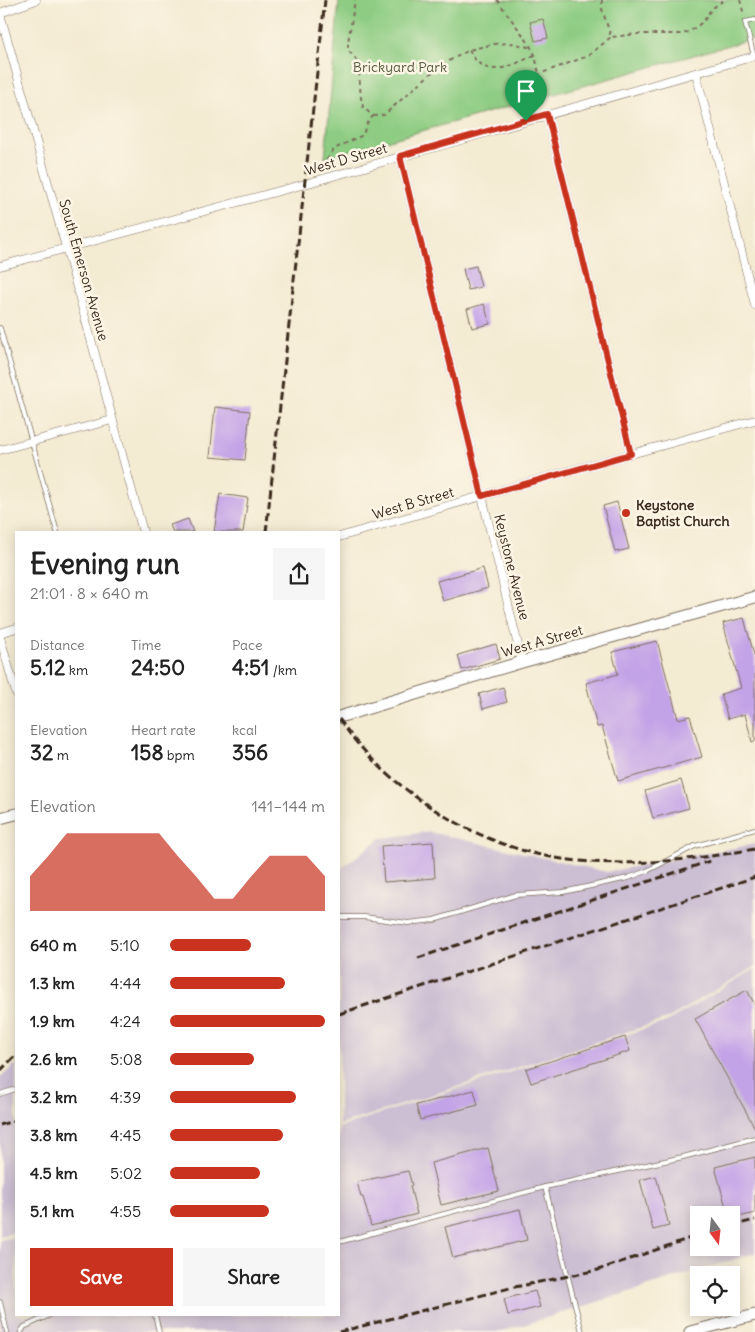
<!DOCTYPE html>
<html lang="en">
<head>
<meta charset="utf-8">
<style>
  body { margin:0; font-family:Delius,sans-serif; background:#f6f6f6; color:#222; height:100vh; display:flex; flex-direction:column; font-size:19px; white-space:nowrap }
  * { box-sizing:border-box; margin:0 }
  p { font-size:16px; color:#767676 }
  .icon { flex:none; width:28px; height:28px; fill:none; stroke:currentColor; stroke-width:2; stroke-linecap:round; stroke-linejoin:round }
  .map { position:relative; flex:1; overflow:hidden }
  .details { position:absolute; left:15px; top:531px; width:325px; height:785px; display:flex; flex-direction:column; background:#fff; border-radius:0px; box-shadow:0 2px 12px #0003 }
  .details>* { flex:none }
  .needle { width:32px; rotate:165deg }
  .controls { position:absolute; left:690px; top:1206px; display:grid; gap:10px }
  .controls a { display:grid; place-items:center; width:50px; height:50px; border-radius:0px; background:#fff; box-shadow:0 2px 12px #0003; font-size:25px }
  .pin { position:absolute; display:grid; place-items:center; width:42px; height:42px; color:#fff; margin:-51px -21px; border-radius:50% 50% 50% 0; rotate:-45deg; box-shadow:0 0 5px #0007 }
  .pin .icon { rotate:45deg }
  .round { display:grid; place-items:center; flex:none; width:52px; height:52px; border-radius:0px; background:#f6f6f6 }
  .headline { display:flex; align-items:center; justify-content:space-between; height:85px; padding:0 15px }
  h1 { font-size:28px; font-weight:700; line-height:38px }
  .metrics { display:grid; grid-template-columns:repeat(3,1fr); gap:8px; height:85px; padding:5px 15px }
  .metrics div { display:grid; align-content:center }
  .metrics b { font-size:21px; font-weight:700 }
  .metrics small { font-size:14px; font-weight:400 }
  .metrics p { font-size:14px }
  .chart { height:140px; padding:10px 15px }
  .chart p { display:flex; justify-content:space-between }
  .chart svg { width:100%; height:90px; margin-top:5px; fill:#c8321e; opacity:.7 }
  .action { display:flex; gap:10px; margin-top:auto; padding:10px 15px }
  .action a { flex:1; height:58px; border-radius:0px; background:#c8321e; color:#fff; font-size:20px; font-weight:700; line-height:58px; text-align:center }
  .action a+a { background:#f6f6f6; color:#222 }
  ul { padding:0 15px; list-style:none; font-size:16px }
  li { display:grid; grid-template-columns:80px 60px 1fr; align-items:center; height:38px }
  li i { height:12px; border-radius:6px; background:#c8321e }
  .map>svg:first-child { display:block }
</style>
</head>
<body>
<div class="map">
<svg width="755" height="1332" viewBox="0 0 755 1332">
  <rect width="100%" height="100%" fill="#fcf5e5"/>
  <filter id="ink" filterUnits="userSpaceOnUse"><feTurbulence type="fractalNoise" baseFrequency=".02" numOctaves="2"/><feDisplacementMap in="SourceGraphic" scale="10" xChannelSelector="R" yChannelSelector="G"/><feConvolveMatrix kernelMatrix="1 2 1 2 8 2 1 2 1" color-interpolation-filters="sRGB"/></filter>
  <filter id="wash" filterUnits="userSpaceOnUse"><feTurbulence type="fractalNoise" baseFrequency=".0096" numOctaves="4" result="noise"/><feDisplacementMap in="SourceGraphic" scale="20" xChannelSelector="R" yChannelSelector="G"/><feGaussianBlur stdDeviation="1.12" result="paint"/><feColorMatrix in="noise" values="0 0 0 0 0 0 0 0 0 0 0 0 0 0 0 0 0 1.4 0 .05"/><feComposite in="paint" operator="in"/></filter>
  <g filter="url(#wash)">
    <rect width="100%" height="100%" fill="#f4ebd3"/>
    <!-- industrial -->
    <g fill="#ccbed3" fill-rule="evenodd">
      <polygon points="429,832 607,872 755,844 755,967 667,1019 339,1125 339,870 381,838"/>
      <path d="M755 969V1253L501 1332H0V1240L16 1237V1315H339V1128L370 1117 666 1022ZM699 1215H731V1248H699Z"/>
      <polygon points="16,1064 16,1232 0,1236 0,1078"/>
    </g>
    <!-- green -->
    <polygon fill="#8dcc82" stroke="#647b50" points="339,0 755,0 755,38 325,158"/>
    <g id="blocks">
      <!-- building -->
      <g fill="#c3a3e7">
        <polygon points="543,19 548,38 535,41 530,22"/>
        <polygon points="476,266 481,287 468,290 463,269"/>
        <polygon points="484,304 490,324 472,328 467,309"/>
        <polygon points="215,407 250,411 245,460 210,457"/>
        <polygon points="220,494 248,498 243,532 214,532"/>
        <polygon points="617,502 629,549 615,552 603,506"/>
        <polygon points="188,519 193,532 173,532 170,525"/>
        <polygon points="483,568 488,588 443,601 437,581"/>
        <polygon points="744,618 755,658 755,741 752,742 745,714 728,719 721,694 741,688 723,623"/>
        <polygon points="657,641 678,719 690,716 702,757 618,781 602,726 597,727 586,683 618,674 612,652"/>
        <polygon points="496,644 500,659 462,670 458,655"/>
        <polygon points="503,687 507,702 483,709 479,694"/>
        <polygon points="681,780 689,808 653,818 645,791"/>
        <polygon points="433,842 435,878 384,882 381,846"/>
        <polygon points="747,990 755,1005 755,1128 695,1019"/>
        <polygon points="625,1037 630,1051 531,1083 526,1069"/>
        <polygon points="474,1090 478,1105 420,1120 416,1105"/>
        <polygon points="488,1148 499,1191 441,1205 431,1163"/>
        <polygon points="755,1157 755,1213 731,1219 731,1215 728,1215 715,1167"/>
        <polygon points="408,1171 412,1185 410,1186 417,1214 371,1226 363,1197 361,1197 357,1182"/>
        <polygon points="656,1176 669,1226 653,1230 640,1180"/>
        <polygon points="520,1209 527,1240 453,1258 445,1227"/>
        <polygon points="535,1291 540,1307 508,1315 504,1299"/>
      </g>
    </g>
  </g>
  <g filter="url(#ink)">
    <use href="#blocks" fill-opacity="0" stroke="#7c6e5d" stroke-width="1"/>
    <g fill="none" stroke-linecap="round" stroke-linejoin="round">
      <!-- lane casing -->
      <g stroke="#7c6e5d" stroke-width="5.5">
        <g id="lane">
          <polyline points="754,56 745,22 755,20"/>
          <polyline points="0,328 57,532"/>
          <polyline points="339,917 364,917 408,923 434,920 516,895 563,892 628,878 647,871 695,846 755,829"/>
          <polyline points="0,1094 16,1089"/>
          <polyline points="545,1187 582,1332"/>
          <polyline points="339,1242 545,1187 683,1157 755,1138"/>
          <polyline points="0,1302 7,1332"/>
          <polyline points="155,1315 159,1332"/>
          <polyline points="21,1332 24,1327 50,1315"/>
        </g>
      </g>
      <!-- street casing -->
      <g stroke="#7c6e5d" stroke-width="9">
        <g id="street">
          <polyline points="0,13 36,0"/>
          <polyline points="0,14 66,247 143,532"/>
          <polyline points="696,73 755,305"/>
          <polyline points="547,114 631,454"/>
          <polyline points="400,156 522,662"/>
          <polyline points="0,266 305,184 755,56"/>
          <polyline points="0,450 112,420"/>
          <polyline points="339,537 569,471 755,420"/>
          <polyline points="0,633 16,628"/>
          <polyline points="0,637 16,693"/>
        </g>
      </g>
      <!-- secondary casing -->
      <g stroke="#7c6e5d" stroke-width="13">
        <g id="secondary">
          <polyline points="339,717 522,662 755,597"/>
          <polyline points="0,818 16,814"/>
          <polyline points="690,1332 755,1315"/>
        </g>
      </g>
      <!-- path -->
      <g stroke="#7c6e5d" stroke-width="2" stroke-dasharray="4 4" stroke-linecap="butt">
        <polyline points="497,0 528,42 535,55 539,74"/>
        <polyline points="602,0 602,9 611,37 638,34 682,34 689,32 704,21 711,9 724,0"/>
        <polyline points="740,0 744,15"/>
        <path d="M469 50C485 82 510 66 535 55"/>
        <polyline points="525,112 523,99 539,74 588,56 611,37"/>
        <polyline points="373,116 384,115 438,67 469,50 494,44 512,43 532,48"/>
        <polyline points="329,168 327,160 334,149 363,135 366,125 373,116 363,107 361,98 358,62 348,50 348,42 355,0"/>
      </g>
      <!-- lane -->
      <use href="#lane" stroke="#fff" stroke-width="4"/>
      <!-- street -->
      <use href="#street" stroke="#fff" stroke-width="8"/>
      <!-- secondary -->
      <use href="#secondary" stroke="#fff" stroke-width="11"/>
      <!-- rail -->
      <g stroke="#3b2a1e" stroke-width="3" stroke-dasharray="8 4" stroke-linecap="butt">
        <polyline points="266,532 325,0"/>
        <path d="M339 719C346 728 352 738 360 746 410 803 486 848 562 859 625 868 692 860 755 849"/>
        <polyline points="418,958 713,860"/>
        <polyline points="339,1014 755,877"/>
        <polyline points="0,1071 16,1055"/>
        <polyline points="0,1125 16,1120"/>
        <polyline points="731,1226 755,1220"/>
        <polyline points="339,1332 510,1288 598,1270 699,1235"/>
      </g>
    </g>
  </g>
  <g fill="none" stroke-linecap="round" stroke-linejoin="round" filter="url(#ink)">
    <!-- route casing -->
    <g stroke="#fff" stroke-width="10">
      <polygon id="route" points="547,114 631,454 482,496 400,156"/>
    </g>
    <!-- route -->
    <use href="#route" stroke="#c8321e" stroke-width="6"/>
  </g>
  <!-- markers -->
  <circle fill="#c8321e" stroke="#fcf5e5" stroke-width="2" cx="626" cy="513" r="5"/>
  <g text-anchor="middle" dominant-baseline="central" stroke-width="5" stroke-linejoin="round" paint-order="stroke">
    <!-- park labels -->
    <g font-size="14" fill="#545b3c" stroke="#fcf5e5">
      <text x="400" y="67">Brickyard Park</text>
    </g>
    <!-- street labels -->
    <g font-size="14" fill="#3b2a1e" stroke="#fcf5e5">
      <text transform="translate(346 159) rotate(-16)">West D Street</text>
      <text transform="translate(84 270) rotate(74)">South Emerson Avenue</text>
      <text transform="translate(413 503) rotate(-16)">West B Street</text>
      <text transform="translate(512 567) rotate(76)">Keystone Avenue</text>
      <text transform="translate(542 641) rotate(-16)">West A Street</text>
    </g>
    <!-- poi labels -->
    <g font-size="14" font-weight="bold" fill="#3b2a1e" stroke="#fcf5e5" text-anchor="start">
      <text x="636" y="505">Keystone<tspan x="636" dy="16">Baptist Church</tspan></text>
    </g>
  </g>
</svg>
<div class="controls">
<a><svg class="needle" viewBox="-14 -14 28 28"><path d="M0-13l5 13h-10z" fill="#e53935"/><path d="M0 13l5-13h-10z" fill="#767676"/></svg></a>
<a><svg class="icon" aria-label="locate" viewBox="0 0 24 24"><circle cx="12" cy="12" r="6"/><path d="M12 2v4M12 18v4M2 12h4M18 12h4"/></svg></a>
</div>
<div class="pin" style="left:526px;top:121px;background:#1e9e55"><svg class="icon" aria-label="arrive" viewBox="0 0 24 24"><path d="M6 21V4h12l-3 4 3 4H6"/></svg></div>
<section class="details">
<div class="headline"><div><h1>Evening run</h1><p>21:01 · 8 × 640 m</p></div><a class="round"><svg class="icon" aria-label="share" viewBox="0 0 24 24"><path d="M12 15V3M7 8l5-5 5 5M5 13v7h14v-7"/></svg></a></div>
<div class="metrics">
<div><p>Distance</p><b>5.12<small> km</small></b></div>
<div><p>Time</p><b>24:50</b></div>
<div><p>Pace</p><b>4:51<small> /km</small></b></div>
</div>
<div class="metrics">
<div><p>Elevation</p><b>32<small> m</small></b></div>
<div><p>Heart rate</p><b>158<small> bpm</small></b></div>
<div><p>kcal</p><b>356</b></div>
</div>
<div class="chart"><p><span>Elevation</span>141–144 m</p>
<svg viewBox="0 0 160 44" preserveAspectRatio="none"><path d="M0 44V27L10 17L20 6L30 6L40 6L50 6L60 6L70 6L80 17L90 27L100 38L110 38L120 27L130 17L140 17L150 17L160 27V44z"/></svg>
</div>
<ul>
<li><b>640 m</b>5:10<i style="width:52%"></i></li>
<li><b>1.3 km</b>4:44<i style="width:74%"></i></li>
<li><b>1.9 km</b>4:24<i style="width:100%"></i></li>
<li><b>2.6 km</b>5:08<i style="width:54%"></i></li>
<li><b>3.2 km</b>4:39<i style="width:81%"></i></li>
<li><b>3.8 km</b>4:45<i style="width:73%"></i></li>
<li><b>4.5 km</b>5:02<i style="width:58%"></i></li>
<li><b>5.1 km</b>4:55<i style="width:64%"></i></li>
</ul>
<div class="action"><a>Save</a><a>Share</a></div>
</section>
</div>
</body>
</html>
